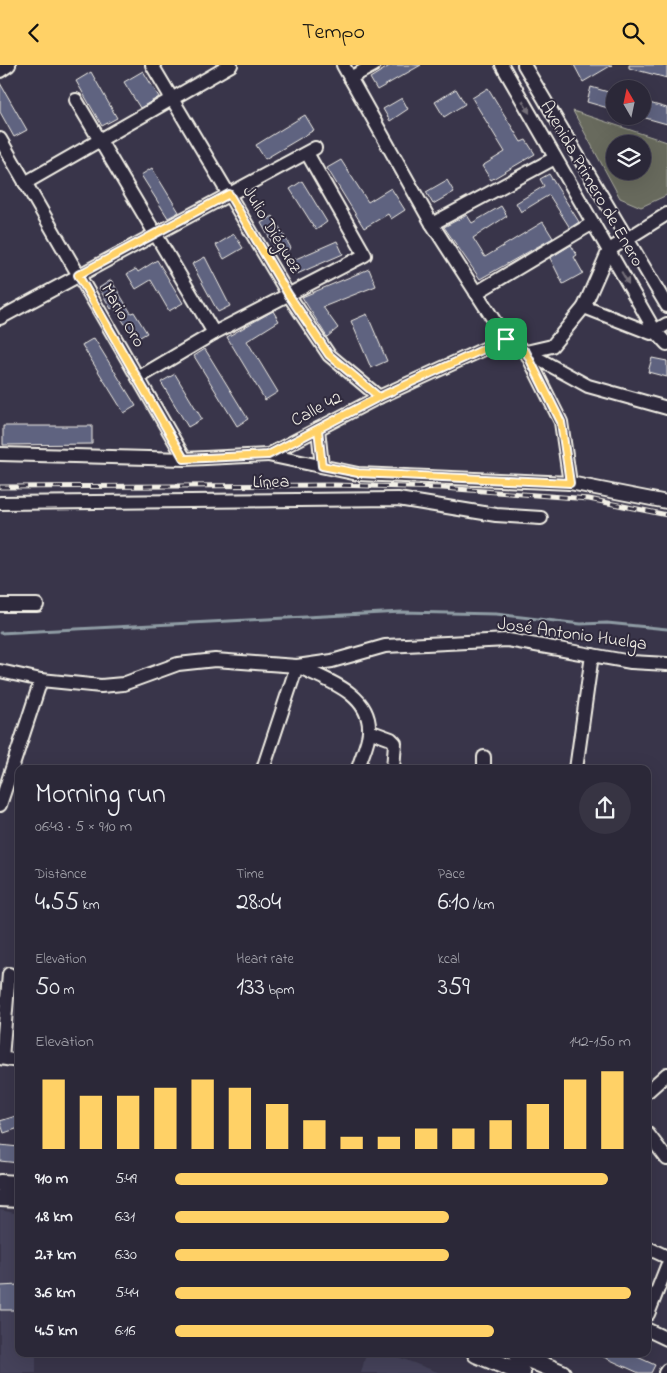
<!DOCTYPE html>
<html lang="en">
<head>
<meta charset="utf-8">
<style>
  body { margin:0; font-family:"Indie Flower",sans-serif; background:#373443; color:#f1f3f6; height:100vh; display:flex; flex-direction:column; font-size:19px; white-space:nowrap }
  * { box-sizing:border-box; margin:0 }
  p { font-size:16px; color:#a6a6ae }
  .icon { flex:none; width:28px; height:28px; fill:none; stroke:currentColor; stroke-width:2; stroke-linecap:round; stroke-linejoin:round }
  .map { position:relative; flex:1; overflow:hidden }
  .sheet { position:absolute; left:15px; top:700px; width:636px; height:592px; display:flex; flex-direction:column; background:#2b2838; border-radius:10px; box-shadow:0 5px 20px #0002,0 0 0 1px #474453 }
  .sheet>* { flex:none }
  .needle { width:32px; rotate:351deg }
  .buttons { position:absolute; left:606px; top:15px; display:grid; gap:10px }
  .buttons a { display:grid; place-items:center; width:45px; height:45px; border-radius:50%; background:#2b2838; box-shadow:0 5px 20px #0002,0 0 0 1px #474453; font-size:25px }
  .pin { position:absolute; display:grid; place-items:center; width:42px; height:42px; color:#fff; margin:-21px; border-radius:10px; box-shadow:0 2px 8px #0006 }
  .round { display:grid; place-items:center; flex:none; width:52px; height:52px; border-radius:26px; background:#373443 }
  .head { display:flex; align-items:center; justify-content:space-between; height:85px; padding:0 20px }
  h1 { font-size:28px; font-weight:600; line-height:38px }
  .stats { display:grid; grid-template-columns:repeat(3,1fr); gap:8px; height:85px; padding:5px 20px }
  .stats div { display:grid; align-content:center }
  .stats b { font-size:25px; font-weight:600 }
  .stats small { font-size:14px; font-weight:400 }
  .stats p { font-size:14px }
  .chart { height:140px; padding:10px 20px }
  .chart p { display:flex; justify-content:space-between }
  .chart svg { width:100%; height:90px; margin-top:5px; stroke:#ffd166; stroke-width:6 }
  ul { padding:0 20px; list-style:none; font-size:16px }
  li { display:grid; grid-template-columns:80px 60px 1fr; align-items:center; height:38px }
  li i { height:12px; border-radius:6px; background:#ffd166 }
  header { display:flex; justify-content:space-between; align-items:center; height:65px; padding:0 20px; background:#ffd166; color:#111; font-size:22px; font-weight:600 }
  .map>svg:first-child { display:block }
</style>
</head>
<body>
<header><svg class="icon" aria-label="back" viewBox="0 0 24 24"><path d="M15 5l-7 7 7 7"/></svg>Tempo<svg class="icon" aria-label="search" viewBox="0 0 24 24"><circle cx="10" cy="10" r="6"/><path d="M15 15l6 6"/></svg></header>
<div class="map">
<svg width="667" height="1308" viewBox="0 0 667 1308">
  <rect width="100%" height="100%" fill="#39354a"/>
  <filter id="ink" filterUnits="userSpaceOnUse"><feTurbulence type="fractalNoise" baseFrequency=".02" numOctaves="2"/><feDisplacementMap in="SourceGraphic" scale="10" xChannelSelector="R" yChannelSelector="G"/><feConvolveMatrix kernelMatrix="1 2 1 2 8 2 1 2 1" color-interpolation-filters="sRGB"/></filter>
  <g filter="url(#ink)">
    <!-- built -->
    <g fill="#44435a">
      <polygon points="0,1145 19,1149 19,1289 36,1289 36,1308 0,1308"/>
      <polygon points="366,1289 390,1289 440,1308 361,1308"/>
    </g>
    <!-- green -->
    <path fill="#676b5d" stroke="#aeaea2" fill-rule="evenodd" d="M573 46 667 77V130L641 142 620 133ZM615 79H642V106H615Z"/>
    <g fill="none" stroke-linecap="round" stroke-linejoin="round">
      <!-- stream -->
      <polyline stroke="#8f9ca4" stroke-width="3" points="0,568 402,547 496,549 581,559 607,558 667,564"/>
    </g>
    <!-- building -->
    <g fill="#5f6380" stroke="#f4f1e8">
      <polygon points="391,0 421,0 377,25 370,13"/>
      <polygon points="574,0 612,0 583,17"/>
      <polygon points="629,0 667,0 667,13 629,3"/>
      <polygon points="143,6 159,32 140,43 124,17"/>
      <polygon points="91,7 117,53 102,61 76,16"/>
      <polygon points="0,18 27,65 14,72 0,47"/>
      <polygon points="591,22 615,29 615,45 587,37"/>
      <polygon points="488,23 521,77 526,75 535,89 491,115 482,101 505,87 472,33"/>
      <polygon points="456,24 465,39 444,52 435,37"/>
      <polygon points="402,33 408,44 390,56 383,44"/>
      <polygon points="642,36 667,43 667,59 642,52"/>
      <polygon points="305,50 314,65 265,94 256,80"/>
      <polygon points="341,95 368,137 391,123 405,145 391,154 388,149 364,163 327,103"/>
      <polygon points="152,103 179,147 168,153 141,110"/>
      <polygon points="549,109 579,157 570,163 549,130 521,147 516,138 544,121 540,114"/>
      <polygon points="447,115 454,127 433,139 426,127"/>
      <polygon points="302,116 327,157 316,165 290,124"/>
      <polygon points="501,141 507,151 473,173 485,192 543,157 553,173 480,214 444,162 467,150 472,158"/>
      <polygon points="273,151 291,183 279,190 261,158"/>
      <polygon points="234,169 243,183 224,194 216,180"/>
      <polygon points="337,176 343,189 297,209 291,196"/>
      <polygon points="571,180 577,190 574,192 583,208 563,219 550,193"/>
      <polygon points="205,192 230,241 218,247 192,199"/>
      <polygon points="157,195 183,238 169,246 151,215 136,224 127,209 136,204 138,207"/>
      <polygon points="369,204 376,221 323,242 338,263 327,272 302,232"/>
      <polygon points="111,215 131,248 134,247 147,268 135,275 114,242 111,244 99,223"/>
      <polygon points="273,246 279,256 247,276 278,327 265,335 227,272"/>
      <polygon points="367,249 387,296 371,303 351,256"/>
      <polygon points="94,273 136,341 124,348 82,280"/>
      <polygon points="205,284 248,354 237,361 194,291"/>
      <polygon points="652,293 667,296 667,312 648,307"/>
      <polygon points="175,309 202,354 188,362 161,317"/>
      <polygon points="3,361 92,361 92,379 3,380"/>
      <polygon points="19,1050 19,1063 4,1068 0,1056"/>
      <polygon points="0,1080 19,1082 19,1098 0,1096"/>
      <polygon points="19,1220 19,1245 0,1245 0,1221"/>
      <polygon points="597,1289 631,1289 655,1300 651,1308 639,1308"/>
    </g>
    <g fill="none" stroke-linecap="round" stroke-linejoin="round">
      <!-- minor casing -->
      <g stroke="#f4f1e8" stroke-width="16">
        <g id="minor">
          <polyline points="152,0 288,229 329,290 379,332"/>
          <polyline points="343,0 432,159 506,274"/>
          <polyline points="502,0 655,266 667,279"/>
          <polyline points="524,0 667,241"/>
          <polyline points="0,6 9,0"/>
          <polyline points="350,13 374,0"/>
          <polyline points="76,35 214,268"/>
          <polyline points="0,74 185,394"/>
          <polyline points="25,118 231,0"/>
          <polyline points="432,159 555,93"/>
          <polyline points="476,228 593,158"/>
          <polyline points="584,242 651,268 667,259"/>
          <polyline points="0,253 315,83"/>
          <polyline points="526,287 588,321 667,343"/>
          <polyline points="526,287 561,357 570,418"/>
          <polyline points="138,313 214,268 365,190 307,88"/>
          <polyline points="318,364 322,401"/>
          <polyline points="0,389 185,394 268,390 379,332 506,274 526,287 552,281 584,242 609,185 667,149"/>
          <polyline points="268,390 358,409 570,418 667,437"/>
          <polyline points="0,438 398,434 496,450 541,453"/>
          <polyline points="0,540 37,540"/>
          <polyline points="0,606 41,615 101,621 123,619 178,599 215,595 297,601 332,596 385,581 508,575 631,597 667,599"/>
          <polyline points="369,666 391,674 395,678 393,704"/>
          <path d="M263 704 297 601C324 614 372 628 369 667 368 679 361 692 358 704"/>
          <polyline points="484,704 484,692"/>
          <polyline points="576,704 592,590"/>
          <polyline points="0,740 41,615"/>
          <polyline points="0,993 19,996"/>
          <polyline points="2,993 9,909"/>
          <polyline points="648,1026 667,1009"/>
          <polyline points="648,1069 667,1094"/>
          <polyline points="648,1183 667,1192"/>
          <polyline points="648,1249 667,1201"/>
          <polyline points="648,1265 667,1274"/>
          <polyline points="665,1308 667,1305"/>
        </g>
      </g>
      <!-- major casing -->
      <g stroke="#f4f1e8" stroke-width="20">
        <g id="major">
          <polyline points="0,1118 19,1119"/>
          <polyline points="0,1133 19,1134"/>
          <polyline points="476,1289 522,1308"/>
          <polyline points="516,1289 562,1308"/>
        </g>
      </g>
      <!-- minor -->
      <use href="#minor" stroke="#2f2a3d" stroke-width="12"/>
      <!-- major -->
      <use href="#major" stroke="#2f2a3d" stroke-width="16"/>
      <!-- rail casing -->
      <g stroke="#f4f1e8" stroke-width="5">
        <polyline id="rail" points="0,422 335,420 443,423 589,434 667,450"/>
      </g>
      <!-- rail -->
      <use href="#rail" stroke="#2f2a3d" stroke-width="3" stroke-dasharray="9" stroke-linecap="butt"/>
    </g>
    <!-- one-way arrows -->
    <defs><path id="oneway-solid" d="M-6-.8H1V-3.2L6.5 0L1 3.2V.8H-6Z" transform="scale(1.25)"/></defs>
    <g fill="#747079">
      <use href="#oneway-solid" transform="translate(526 42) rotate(60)"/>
      <use href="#oneway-solid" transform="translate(625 213) rotate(60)"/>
    </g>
  </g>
  <g fill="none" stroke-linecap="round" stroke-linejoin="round" filter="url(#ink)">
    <!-- route casing -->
    <g stroke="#fff" stroke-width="10">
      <polyline id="route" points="506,274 379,332 268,390 184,394 78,210 229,129 288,229 329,290 379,332 318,364 322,401 358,408 570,418 561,357 526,287 506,274"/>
    </g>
    <!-- route -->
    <use href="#route" stroke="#ffd166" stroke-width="6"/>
  </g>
  <g text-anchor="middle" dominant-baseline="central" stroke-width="4" stroke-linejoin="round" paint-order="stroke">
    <!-- street labels -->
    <g font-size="18" fill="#f4f1e8" stroke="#2f2a3d">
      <text transform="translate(591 119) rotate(60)">Avenida Primero de Enero</text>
      <text transform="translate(271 165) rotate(59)">Julio Diéguez</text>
      <text transform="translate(122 251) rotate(60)">Mario Oro</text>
      <text transform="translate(317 345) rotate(-28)">Calle 42</text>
      <text transform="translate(271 418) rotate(-1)">Línea</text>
      <text transform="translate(572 570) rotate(8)">José Antonio Huelga</text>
    </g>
  </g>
</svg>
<div class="buttons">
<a><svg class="needle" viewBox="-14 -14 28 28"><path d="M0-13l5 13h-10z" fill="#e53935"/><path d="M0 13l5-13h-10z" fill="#a6a6ae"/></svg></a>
<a><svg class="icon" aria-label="layers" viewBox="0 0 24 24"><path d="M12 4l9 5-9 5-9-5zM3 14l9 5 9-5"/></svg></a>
</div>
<div class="pin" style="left:506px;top:274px;background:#1e9e55"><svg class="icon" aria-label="arrive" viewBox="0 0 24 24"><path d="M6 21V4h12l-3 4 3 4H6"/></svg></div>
<section class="sheet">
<div class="head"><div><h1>Morning run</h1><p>06:43 · 5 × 910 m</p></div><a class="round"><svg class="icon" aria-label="share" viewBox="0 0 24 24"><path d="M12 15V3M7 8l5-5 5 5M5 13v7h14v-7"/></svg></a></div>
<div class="stats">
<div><p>Distance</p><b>4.55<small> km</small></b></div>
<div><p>Time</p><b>28:04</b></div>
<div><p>Pace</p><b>6:10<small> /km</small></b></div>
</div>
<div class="stats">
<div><p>Elevation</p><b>50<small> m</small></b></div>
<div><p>Heart rate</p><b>133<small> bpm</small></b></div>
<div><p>kcal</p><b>359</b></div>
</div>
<div class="chart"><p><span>Elevation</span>142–150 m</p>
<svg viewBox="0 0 160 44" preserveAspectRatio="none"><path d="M5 44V10M15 44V18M25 44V18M35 44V14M45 44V10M55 44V14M65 44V22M75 44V30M85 44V38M95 44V38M105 44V34M115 44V34M125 44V30M135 44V22M145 44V10M155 44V6"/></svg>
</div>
<ul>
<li><b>910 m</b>5:49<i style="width:95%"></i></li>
<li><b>1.8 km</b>6:31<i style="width:60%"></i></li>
<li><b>2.7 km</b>6:30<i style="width:60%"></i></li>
<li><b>3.6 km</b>5:44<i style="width:100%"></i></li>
<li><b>4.5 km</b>6:16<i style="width:70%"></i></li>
</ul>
</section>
</div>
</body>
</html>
